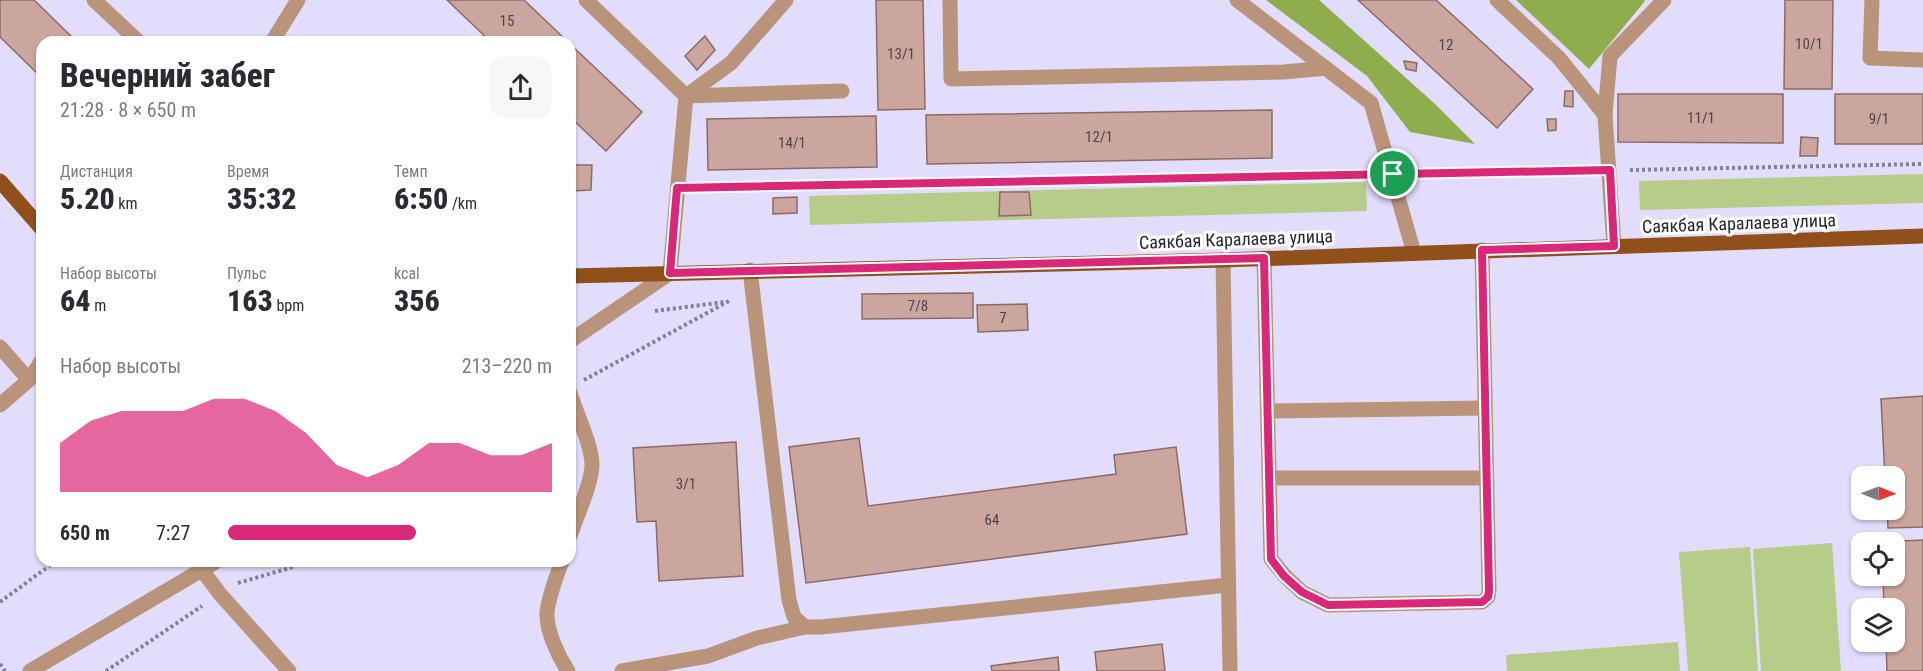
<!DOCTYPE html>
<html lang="ru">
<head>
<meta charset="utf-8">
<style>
  body { margin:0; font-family:"Roboto Condensed",sans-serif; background:#f7f7f7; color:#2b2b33; height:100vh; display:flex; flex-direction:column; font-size:22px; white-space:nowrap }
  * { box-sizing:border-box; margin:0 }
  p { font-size:20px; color:#7c7c81 }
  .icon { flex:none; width:33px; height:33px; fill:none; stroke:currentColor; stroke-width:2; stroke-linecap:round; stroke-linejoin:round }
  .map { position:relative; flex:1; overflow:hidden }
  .panel { position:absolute; left:36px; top:36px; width:540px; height:531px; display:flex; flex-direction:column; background:#fff; border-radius:18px; box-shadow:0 2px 4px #0004 }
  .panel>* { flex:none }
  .needle { width:39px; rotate:91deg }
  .tools { position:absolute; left:1851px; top:466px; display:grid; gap:12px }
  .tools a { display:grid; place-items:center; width:54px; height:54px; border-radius:12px; background:#fff; box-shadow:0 2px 4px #0004; font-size:30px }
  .pin { position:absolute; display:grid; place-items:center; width:51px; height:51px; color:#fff; margin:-26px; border:3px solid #fff; border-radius:50%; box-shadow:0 2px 6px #0007 }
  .round { display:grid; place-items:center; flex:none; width:63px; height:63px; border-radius:18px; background:#f7f7f7 }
  .head { display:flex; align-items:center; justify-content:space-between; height:102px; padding:0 24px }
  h1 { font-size:33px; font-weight:800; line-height:45px }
  .metrics { display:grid; grid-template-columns:repeat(3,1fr); gap:9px; height:102px; padding:6px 24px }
  .metrics div { display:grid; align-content:center }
  .metrics b { font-size:30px; font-weight:800 }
  .metrics small { font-size:16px; font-weight:400 }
  .metrics p { font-size:16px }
  .chart { height:168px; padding:12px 24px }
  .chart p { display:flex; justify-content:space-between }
  .chart svg { width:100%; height:108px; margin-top:6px; fill:#db2777; opacity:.7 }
  ul { padding:0 24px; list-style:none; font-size:20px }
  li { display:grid; grid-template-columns:96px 72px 1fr; align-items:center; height:45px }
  li i { height:15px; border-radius:8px; background:#db2777 }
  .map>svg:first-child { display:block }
</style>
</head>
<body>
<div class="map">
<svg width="1923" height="671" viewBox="0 0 1923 671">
  <rect width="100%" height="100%" fill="#e2dcfd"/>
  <!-- green -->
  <g fill="#b5cd88">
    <polygon points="1923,174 1923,203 1640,210 1639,181"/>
    <polygon points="1366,182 1367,211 810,225 809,196"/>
    <polygon points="1832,543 1841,671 1761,671 1753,549"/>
    <polygon points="1750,547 1758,671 1688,671 1679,552"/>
    <polygon points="1678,642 1680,671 1507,671 1506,655"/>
  </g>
  <!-- forest -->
  <g fill="#8fad4c">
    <polygon points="1266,0 1319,0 1435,104 1475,144 1410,132 1367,76"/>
    <polygon points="1516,0 1644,0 1645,1 1589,69"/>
  </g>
  <!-- building -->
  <g fill="#cba69e" stroke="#8d6b63" stroke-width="1.5">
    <polygon points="0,0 34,0 77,42 42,42 42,78 0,37"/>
    <polygon points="447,0 524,0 568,42 491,42"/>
    <polygon points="876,0 923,0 925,109 878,110"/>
    <polygon points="1358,0 1436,0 1533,89 1497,128"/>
    <polygon points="1785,0 1833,0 1832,89 1784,89"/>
    <polygon points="705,36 715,50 697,70 685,56"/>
    <polygon points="570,44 642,112 606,151 570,117"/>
    <polygon points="1404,61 1417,63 1416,71 1406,69"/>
    <polygon points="1565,91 1573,91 1573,107 1564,106"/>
    <polygon points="1618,94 1783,94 1783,143 1618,142"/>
    <rect x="1835" y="94" width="88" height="50"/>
    <polygon points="1272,110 1272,158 927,164 926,115"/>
    <polygon points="876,116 877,167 708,170 707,119"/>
    <polygon points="1547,119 1556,119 1556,130 1548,131"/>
    <polygon points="1801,137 1818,138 1817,156 1800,156"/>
    <polygon points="570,165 592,165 591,190 570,191"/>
    <polygon points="1000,192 1029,192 1031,215 999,216"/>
    <polygon points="797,197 797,213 773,214 773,198"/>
    <polygon points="973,293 973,318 862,319 862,294"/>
    <polygon points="1027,304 1028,330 978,332 977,305"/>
    <polygon points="1923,396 1923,527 1888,528 1887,510 1894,510 1894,477 1885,477 1881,399"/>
    <polygon points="859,438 868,506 1116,474 1114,455 1176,447 1187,534 806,583 789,447"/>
    <polygon points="736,442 743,576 659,581 656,521 637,522 633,448"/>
    <polygon points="1923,540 1923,671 1887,671 1886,642 1894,642 1894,609 1884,609 1883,576 1894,576 1894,543 1881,542"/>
    <polygon points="1162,644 1165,671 1097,671 1095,652"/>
    <polygon points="1058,657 1059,671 992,671 991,666"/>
  </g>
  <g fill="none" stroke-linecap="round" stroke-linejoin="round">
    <!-- path -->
    <g stroke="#837f95" stroke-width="4" stroke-dasharray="3 3" stroke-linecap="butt">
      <polyline points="1630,170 1923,164"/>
      <polyline points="1414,174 1589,170"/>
      <polyline points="697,187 1370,175"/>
      <polyline points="655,311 725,302"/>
      <polyline points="584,380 729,301"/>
      <polyline points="238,583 290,568 302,561"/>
      <polyline points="0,602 56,561"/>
      <polyline points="0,664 5,671"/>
      <polyline points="106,671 202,606"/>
    </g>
    <!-- minor -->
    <g stroke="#b9937a" stroke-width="15">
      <polyline points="94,0 139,42"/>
      <polyline points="586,0 686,96 842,91"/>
      <polyline points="950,0 951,79 1284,72 1326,68"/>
      <polyline points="1237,0 1371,103 1414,253"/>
      <polyline points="1497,0 1559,58 1605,115"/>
      <polyline points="1872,0 1870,58 1923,60"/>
      <polyline points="272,42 298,0"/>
      <polyline points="1614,246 1605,115 1610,56 1664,0"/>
      <polyline points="1264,258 1271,559 1285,576 1302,592 1328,605 1482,602 1488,597 1489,591 1482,250"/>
      <polyline points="1223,260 1230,671"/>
      <polyline points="750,270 789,600 794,617 805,627 821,627 1228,585"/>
      <polyline points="570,341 670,273 686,96 731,63 786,0"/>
      <polyline points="0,347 29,380"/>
      <path d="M570 393C576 413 592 445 592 465 592 483 576 518 570 536"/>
      <polyline points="0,405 29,380 42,360"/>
      <polyline points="1268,411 1485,408"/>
      <polyline points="1270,478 1486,478"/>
      <path d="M562 561C556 578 549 595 547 612 546 630 558 656 568 671"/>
      <polyline points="202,570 220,594 289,671"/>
      <polyline points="30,671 217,561"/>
      <polyline points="622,671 708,656 757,638 805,627"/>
    </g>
    <!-- major -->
    <g stroke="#914f1b" stroke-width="15">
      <polyline points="0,181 42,229"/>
      <polyline points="570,276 1223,260 1923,236"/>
    </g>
  </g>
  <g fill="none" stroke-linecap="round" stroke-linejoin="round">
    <!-- route casing -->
    <g stroke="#fff" stroke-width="12">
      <polygon id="route" points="1610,170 1614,246 1482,250 1489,591 1488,597 1482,602 1328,605 1302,592 1284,576 1271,559 1264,258 670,273 677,188"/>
    </g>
    <!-- route -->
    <use href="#route" stroke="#db2777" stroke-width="8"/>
  </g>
  <g text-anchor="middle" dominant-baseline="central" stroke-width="6" stroke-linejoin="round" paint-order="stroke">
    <!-- number labels -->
    <g font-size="15" fill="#50454c">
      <text x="507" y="21">15</text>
      <text x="1809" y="44">10/1</text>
      <text x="1446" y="45">12</text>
      <text x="901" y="54">13/1</text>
      <text x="1701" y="118">11/1</text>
      <text x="1879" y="119">9/1</text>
      <text x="1099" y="137">12/1</text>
      <text x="792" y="143">14/1</text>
      <text x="918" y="306">7/8</text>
      <text x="1003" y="318">7</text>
      <text x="686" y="484">3/1</text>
      <text x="992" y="520">64</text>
    </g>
    <!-- street labels -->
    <g font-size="18" fill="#272531" stroke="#fff">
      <text transform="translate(1739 223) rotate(-2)">Саякбая Каралаева улица</text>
      <text transform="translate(1236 239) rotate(-2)">Саякбая Каралаева улица</text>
    </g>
  </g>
</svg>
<div class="tools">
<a><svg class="needle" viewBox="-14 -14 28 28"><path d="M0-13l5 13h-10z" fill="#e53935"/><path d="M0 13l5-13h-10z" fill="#7c7c81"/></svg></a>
<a><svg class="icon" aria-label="locate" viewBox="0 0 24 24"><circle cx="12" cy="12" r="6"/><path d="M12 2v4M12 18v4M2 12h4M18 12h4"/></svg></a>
<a><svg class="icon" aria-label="layers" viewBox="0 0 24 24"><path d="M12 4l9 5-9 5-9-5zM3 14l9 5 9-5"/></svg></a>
</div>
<div class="pin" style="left:1393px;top:174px;background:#1e9e55"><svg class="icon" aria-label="arrive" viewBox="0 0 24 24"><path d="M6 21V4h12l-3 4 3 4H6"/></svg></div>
<section class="panel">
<div class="head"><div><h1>Вечерний забег</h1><p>21:28 · 8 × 650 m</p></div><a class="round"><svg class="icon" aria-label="share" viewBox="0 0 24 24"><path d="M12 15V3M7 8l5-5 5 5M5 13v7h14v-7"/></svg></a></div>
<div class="metrics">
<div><p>Дистанция</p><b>5.20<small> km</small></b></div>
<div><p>Время</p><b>35:32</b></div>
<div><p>Темп</p><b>6:50<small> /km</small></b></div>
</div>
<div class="metrics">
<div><p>Набор высоты</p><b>64<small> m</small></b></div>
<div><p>Пульс</p><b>163<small> bpm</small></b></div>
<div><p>kcal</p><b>356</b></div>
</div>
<div class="chart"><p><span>Набор высоты</span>213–220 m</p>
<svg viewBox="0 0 160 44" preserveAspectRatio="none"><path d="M0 44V24L10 15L20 11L30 11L40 11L50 6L60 6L70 11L80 20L90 33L100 38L110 33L120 24L130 24L140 29L150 29L160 24V44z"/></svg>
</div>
<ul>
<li><b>650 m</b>7:27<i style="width:58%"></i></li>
</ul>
</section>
</div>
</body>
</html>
